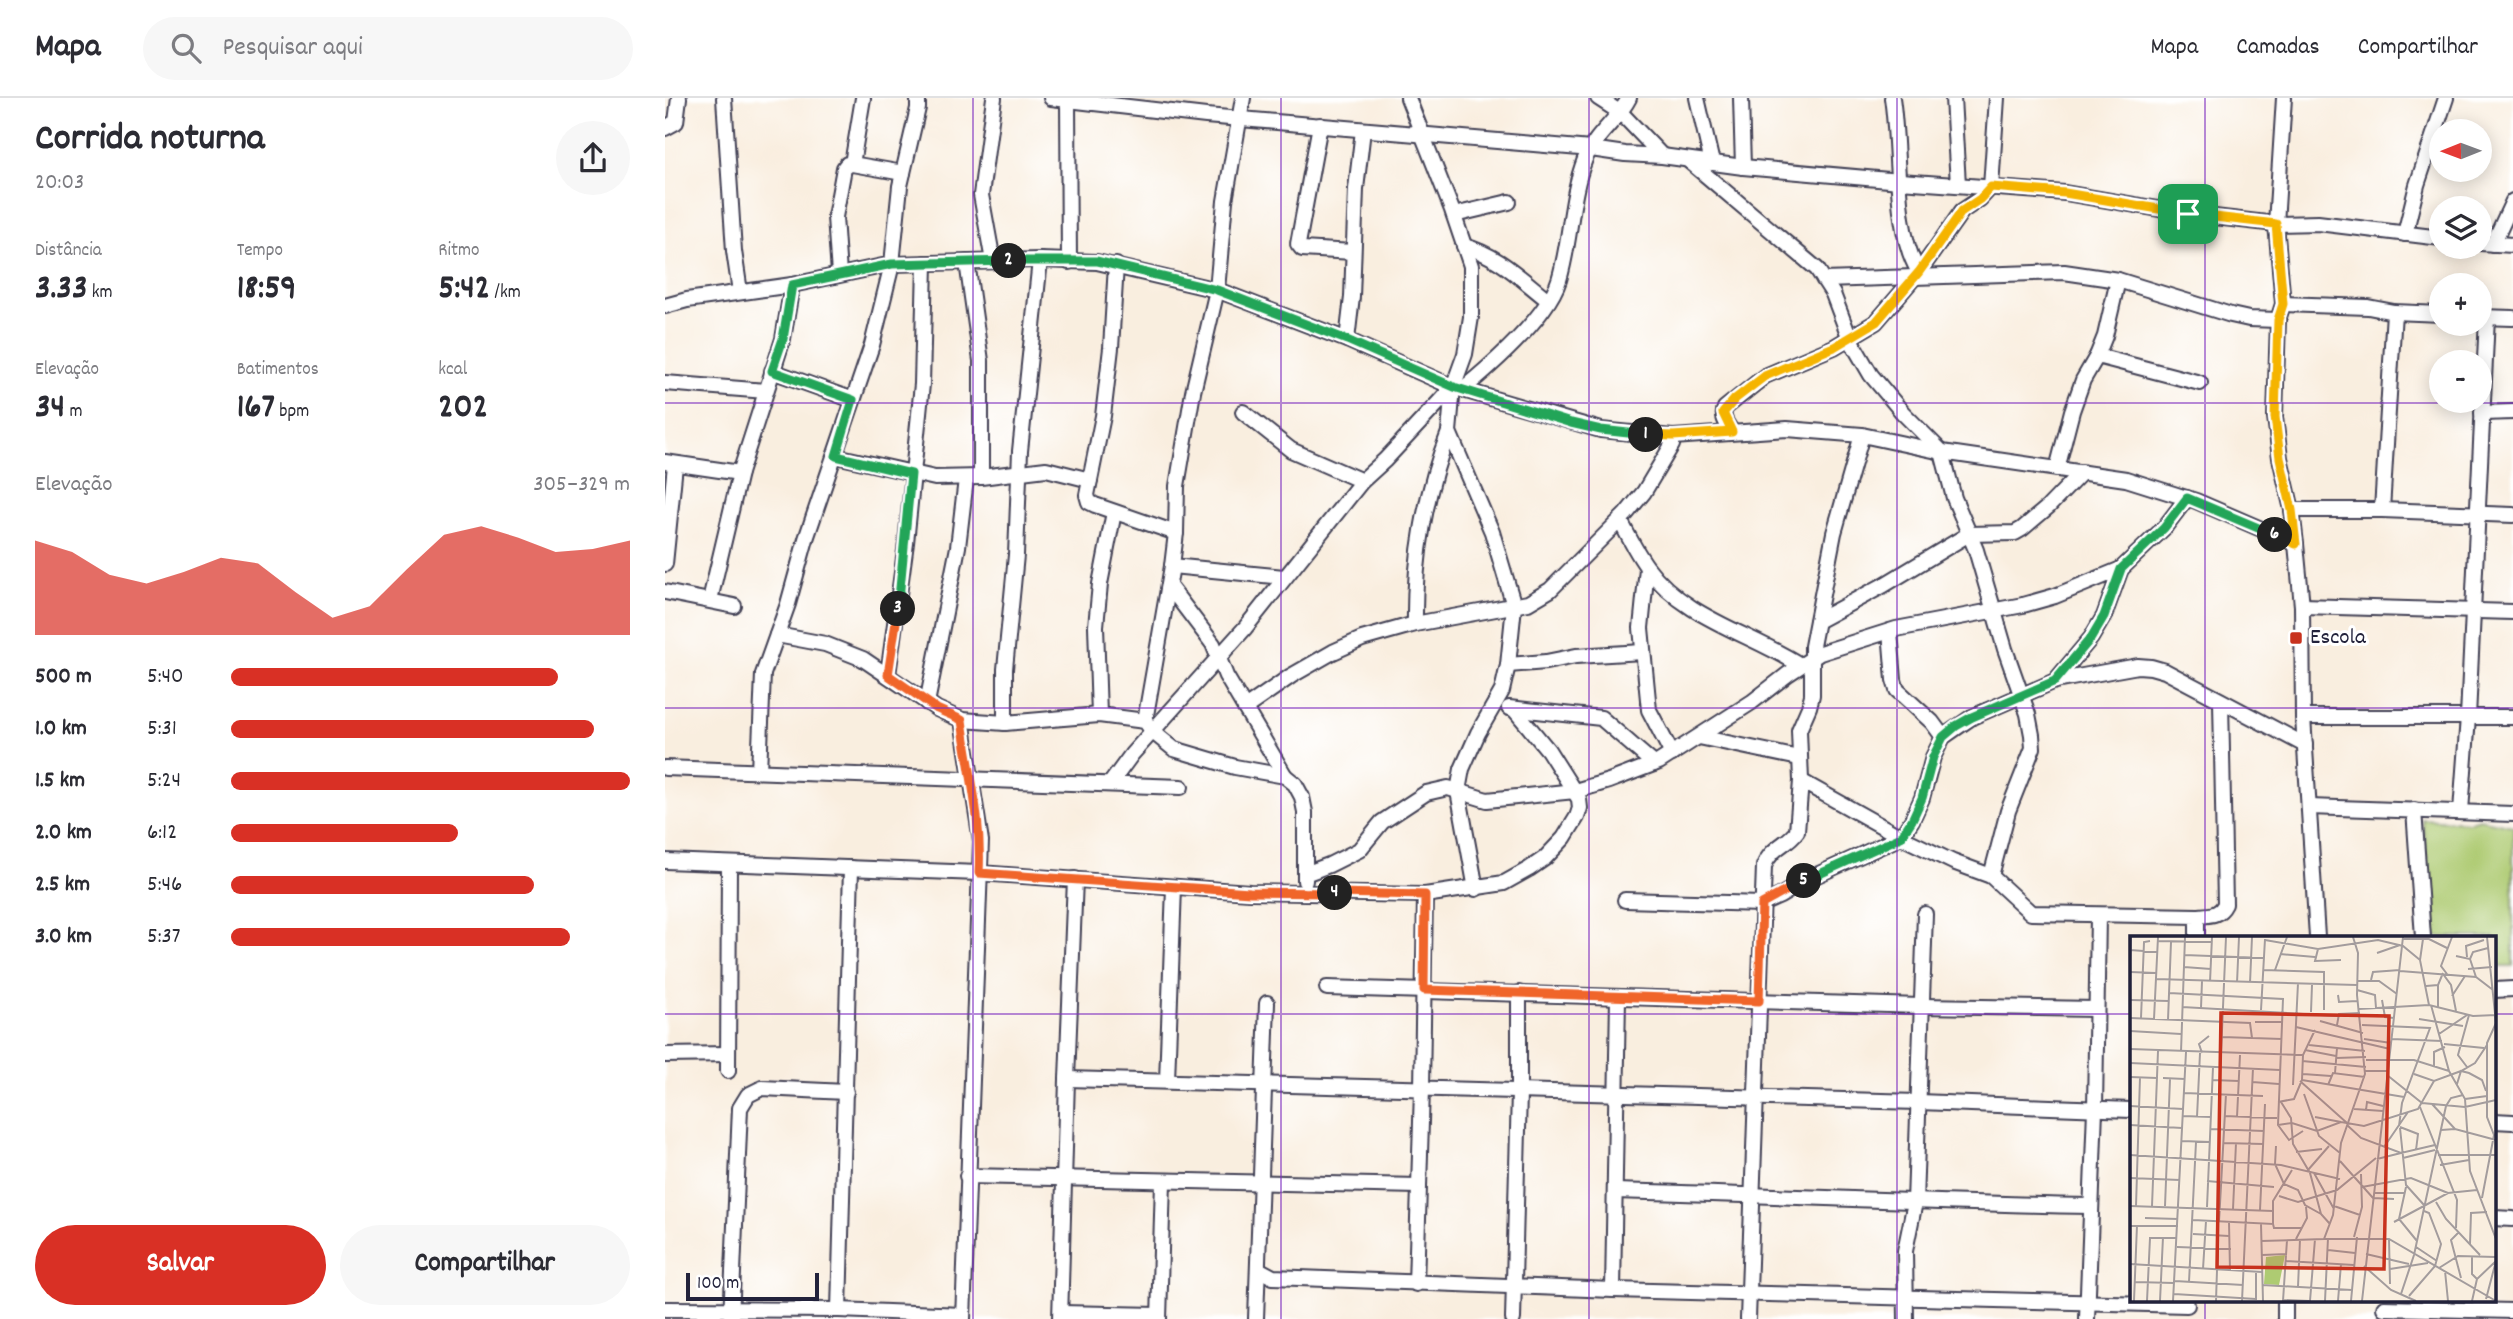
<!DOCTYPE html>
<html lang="pt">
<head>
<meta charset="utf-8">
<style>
  body { margin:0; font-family:Dekko,sans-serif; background:#f7f7f7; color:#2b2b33; height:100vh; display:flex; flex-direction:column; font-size:26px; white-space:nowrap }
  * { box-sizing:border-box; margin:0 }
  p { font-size:23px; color:#7c7c81 }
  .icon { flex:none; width:38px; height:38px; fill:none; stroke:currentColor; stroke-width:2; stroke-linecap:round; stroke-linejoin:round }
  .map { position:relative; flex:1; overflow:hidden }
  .panel { display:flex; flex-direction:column; background:#fff; width:665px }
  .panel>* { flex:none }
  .needle { width:46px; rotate:269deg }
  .controls { position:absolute; left:1764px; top:21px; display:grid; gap:14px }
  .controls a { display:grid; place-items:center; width:63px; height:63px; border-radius:50%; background:#fff; box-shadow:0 4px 18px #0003; font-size:35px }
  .scale { position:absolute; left:21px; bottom:18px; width:133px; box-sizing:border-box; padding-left:7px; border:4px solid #22223b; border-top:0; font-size:19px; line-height:24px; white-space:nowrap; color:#22223b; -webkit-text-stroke:5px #fff; paint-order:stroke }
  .pin { position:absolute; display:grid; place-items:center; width:60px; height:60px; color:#fff; margin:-30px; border-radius:14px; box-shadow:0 4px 10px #0006 }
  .km { position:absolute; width:35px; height:35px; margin:-18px; border-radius:50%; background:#222; color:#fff; font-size:19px; line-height:35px; text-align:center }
  .round { display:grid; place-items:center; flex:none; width:74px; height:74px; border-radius:37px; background:#f7f7f7 }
  .head { display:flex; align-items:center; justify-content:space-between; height:119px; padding:0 35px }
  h1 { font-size:38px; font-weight:800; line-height:52px }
  .stats { display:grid; grid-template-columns:repeat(3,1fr); gap:10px; height:119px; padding:7px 35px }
  .stats div { display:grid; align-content:center }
  .stats b { font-size:35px; font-weight:800 }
  .stats small { font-size:19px; font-weight:400 }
  .stats p { font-size:19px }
  .chart { height:196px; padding:14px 35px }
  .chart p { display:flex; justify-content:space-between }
  .chart svg { width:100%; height:126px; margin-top:7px; fill:#d93025; opacity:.7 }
  .primary-button { display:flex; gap:14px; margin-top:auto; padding:14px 35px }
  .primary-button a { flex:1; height:80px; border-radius:42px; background:#d93025; color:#fff; font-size:28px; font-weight:800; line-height:80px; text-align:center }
  .primary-button a+a { background:#f7f7f7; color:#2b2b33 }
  ul { padding:0 35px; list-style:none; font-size:23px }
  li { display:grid; grid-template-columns:112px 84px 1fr; align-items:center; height:52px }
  li i { height:18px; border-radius:9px; background:#d93025 }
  header { display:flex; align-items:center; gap:42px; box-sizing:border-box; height:98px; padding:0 35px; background:#fff; border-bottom:2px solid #e1e1e2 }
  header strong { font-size:33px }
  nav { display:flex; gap:38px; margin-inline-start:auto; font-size:24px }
  .search { width:490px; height:63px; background:#f7f7f7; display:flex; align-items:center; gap:18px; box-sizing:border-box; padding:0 24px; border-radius:38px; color:#7c7c81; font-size:26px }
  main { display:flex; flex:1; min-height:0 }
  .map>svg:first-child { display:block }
</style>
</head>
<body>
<header>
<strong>Mapa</strong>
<div class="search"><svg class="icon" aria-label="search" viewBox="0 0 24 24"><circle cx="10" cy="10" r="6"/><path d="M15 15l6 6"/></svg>Pesquisar aqui</div>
<nav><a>Mapa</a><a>Camadas</a><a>Compartilhar</a></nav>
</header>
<main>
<section class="panel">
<div class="head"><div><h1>Corrida noturna</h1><p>20:03</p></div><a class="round"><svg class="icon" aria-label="share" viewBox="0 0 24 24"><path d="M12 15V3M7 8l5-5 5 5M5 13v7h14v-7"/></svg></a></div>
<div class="stats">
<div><p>Distância</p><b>3.33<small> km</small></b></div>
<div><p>Tempo</p><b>18:59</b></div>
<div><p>Ritmo</p><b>5:42<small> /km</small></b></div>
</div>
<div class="stats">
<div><p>Elevação</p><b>34<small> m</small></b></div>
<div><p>Batimentos</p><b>167<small> bpm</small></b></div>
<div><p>kcal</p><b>202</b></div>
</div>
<div class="chart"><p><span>Elevação</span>305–329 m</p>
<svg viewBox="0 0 160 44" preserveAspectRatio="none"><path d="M0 44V11L10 15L20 23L30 26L40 22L50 17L60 19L70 29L80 38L90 34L100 21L110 9L120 6L130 10L140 15L150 14L160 11V44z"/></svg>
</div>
<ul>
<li><b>500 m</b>5:40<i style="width:82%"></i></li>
<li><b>1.0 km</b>5:31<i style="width:91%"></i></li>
<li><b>1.5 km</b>5:24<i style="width:100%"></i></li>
<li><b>2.0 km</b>6:12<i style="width:57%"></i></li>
<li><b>2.5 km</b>5:46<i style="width:76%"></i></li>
<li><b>3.0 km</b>5:37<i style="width:85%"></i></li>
</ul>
<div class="primary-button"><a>Salvar</a><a>Compartilhar</a></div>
</section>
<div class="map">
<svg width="1848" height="1221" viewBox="0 0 1848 1221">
  <rect width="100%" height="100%" fill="#fff"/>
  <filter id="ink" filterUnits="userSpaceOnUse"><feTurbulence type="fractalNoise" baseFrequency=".0143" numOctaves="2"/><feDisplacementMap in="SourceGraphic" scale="14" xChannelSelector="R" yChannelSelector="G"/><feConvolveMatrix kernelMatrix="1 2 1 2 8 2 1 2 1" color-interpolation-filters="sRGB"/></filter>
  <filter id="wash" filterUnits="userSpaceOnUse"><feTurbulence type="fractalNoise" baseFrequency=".00686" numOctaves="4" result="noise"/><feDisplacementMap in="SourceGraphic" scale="28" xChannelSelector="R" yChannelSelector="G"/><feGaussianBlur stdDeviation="1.57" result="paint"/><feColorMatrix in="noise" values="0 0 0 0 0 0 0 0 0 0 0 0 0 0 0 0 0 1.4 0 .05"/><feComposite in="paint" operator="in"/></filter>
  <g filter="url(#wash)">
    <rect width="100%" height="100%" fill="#f9eedf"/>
    <!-- green -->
    <polygon fill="#aecb72" stroke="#687656" stroke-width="2" points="1757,721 1804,724 1815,721 1848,728 1848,868 1829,868 1829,839 1771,839"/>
  </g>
  <g filter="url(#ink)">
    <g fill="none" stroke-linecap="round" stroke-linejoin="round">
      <!-- minor casing -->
      <g stroke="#424154" stroke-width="18">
        <g id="minor">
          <polyline points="59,0 69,153 75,194"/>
          <polyline points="386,0 541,18 926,51 960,56 997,58 1078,69 1235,83 1400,95 1523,116 1611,126 1653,125 1776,140"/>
          <polyline points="743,0 787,112 806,168 806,219 800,256 788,289 784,334 827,434 849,508 843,567 837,593 813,635 797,671 793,693 811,791"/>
          <polyline points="933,0 956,15 997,58"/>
          <polyline points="1032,0 1047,65"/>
          <polyline points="1076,0 1078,69"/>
          <path d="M1227 0C1235 50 1228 133 1254 174"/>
          <polyline points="1288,0 1293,87"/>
          <polyline points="1619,0 1611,126 1618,206 1613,222 1610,319 1615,360 1627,412 1631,446"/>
          <polyline points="403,2 404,164"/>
          <polyline points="655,27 633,146 637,151 688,154"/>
          <polyline points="0,30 11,24 14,0"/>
          <polyline points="1024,63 1152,171 1168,196 1185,241 1206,277 1238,315 1277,354 1289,400 1311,452 1340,551 1363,616 1367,637 1368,650 1343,713 1326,778"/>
          <polyline points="187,66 198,0"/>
          <polyline points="789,117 844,104"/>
          <polyline points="1740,136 1752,87 1781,0"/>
          <polyline points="1815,145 1848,147"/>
          <polyline points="1828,146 1848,103"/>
          <path d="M799 148C833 157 856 181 883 202"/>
          <polyline points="328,163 316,97 329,0"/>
          <polyline points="302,164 316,263 316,379"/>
          <polyline points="451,167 446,250 438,318 422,397 424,404 430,407 511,435"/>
          <polyline points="174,176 170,119 179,70 182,66 187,66 238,75"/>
          <polyline points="1159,182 1399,174 1453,182 1566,217 1584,221 1613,222"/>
          <polyline points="1618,206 1703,209 1729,214 1776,216"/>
          <polyline points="0,208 22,202 127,187 227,166 375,162 432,164 552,192 682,242 788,289 936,332 1008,339 1122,331 1197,337 1277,354 1461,381 1531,403 1631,446 1637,508 1638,619 1652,839"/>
          <polyline points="1815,219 1848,220"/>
          <polyline points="682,242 687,199 691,91 698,32"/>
          <polyline points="1432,258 1535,285"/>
          <polyline points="107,273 188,302"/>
          <polyline points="0,285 101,293"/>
          <path d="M798 291C827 267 882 219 894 182 906 143 905 99 920 61 930 37 953 22 964 0"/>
          <polyline points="578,314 626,352 697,383"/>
          <polyline points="1817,315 1848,314"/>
          <path d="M1067 334C1062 326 1056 319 1060 310L1100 278 1169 249 1211 224 1254 174 1297 113 1315 101 1326 89 1332 0"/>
          <polyline points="171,358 270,380 316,379 381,371 425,382"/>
          <polyline points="0,364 75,375"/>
          <polyline points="1392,371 1407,313 1418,282 1432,258 1440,238 1453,182"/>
          <polyline points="1627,412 1717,412 1848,417"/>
          <polyline points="1717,412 1729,214"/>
          <path d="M955 422C963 438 971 454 982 469 1019 520 1085 535 1135 567"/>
          <polyline points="0,466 10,367"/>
          <polyline points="507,468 619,479"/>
          <polyline points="982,470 976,530 984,612 1007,656"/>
          <polyline points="504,488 548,546 561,578 620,678"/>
          <polyline points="0,494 69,508"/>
          <polyline points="45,502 75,375 118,241 127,187"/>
          <polyline points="1637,508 1848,514"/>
          <polyline points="1152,523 1219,487 1304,436 1350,435 1357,431 1383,409 1417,374"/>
          <path d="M750 526C749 462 760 394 784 334"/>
          <polyline points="1225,533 1229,582 1232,592 1267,624 1278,639"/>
          <polyline points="112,537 160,546 198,561 272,611 297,622 340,625 434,617 480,623 488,634 509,651 570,669 620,678 630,686 637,699 640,714 640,783"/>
          <polyline points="843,567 881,564 911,558 978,554"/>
          <polyline points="223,577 241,445 257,286 260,165"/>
          <polyline points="1390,583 1473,568 1486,569 1500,573 1640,647"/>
          <polyline points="262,605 293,449 301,381"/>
          <polyline points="580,610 626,578 668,554 697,541 750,526 863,505 885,492 961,416 979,394 1007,347 1008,339"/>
          <polyline points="844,610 936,620 989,666"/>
          <polyline points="434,617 431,528 435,486 449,414"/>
          <polyline points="1638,619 1848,619"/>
          <polyline points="297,622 316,743 298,1221"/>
          <polyline points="480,623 507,468 511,435 512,388 528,294 552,192 560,103 578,0"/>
          <polyline points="340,625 340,571 351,457 355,353 375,162"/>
          <polyline points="1034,639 1134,660"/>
          <polyline points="0,670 516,689"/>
          <polyline points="94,673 98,576 123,506 141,441 207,247 227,166 235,88 253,10 253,0"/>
          <polyline points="1136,683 1236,739 1288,764 1326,778 1366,815 1532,818 1532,839"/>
          <polyline points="445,686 467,656 580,530 697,383 720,362 788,289"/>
          <polyline points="1644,709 1848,716"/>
          <polyline points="1749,712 1758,839"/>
          <polyline points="1796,713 1803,619 1822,219"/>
          <polyline points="0,763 314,775 585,794 760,797 839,785 864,771 880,760 899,740 912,719 915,710 914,701 883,652 849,611"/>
          <polyline points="640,776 664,767 694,752 717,724 761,695 783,690 822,702 910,693 944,683 994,664 1087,604 1123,576 1155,555 1231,531 1358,507 1390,498 1456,471 1499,430 1522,400"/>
          <polyline points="960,802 1097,806 1115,798 1143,781 1236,739 1247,722 1257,700 1268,659 1278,639 1307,619 1390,583 1426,540 1439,518 1456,471"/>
          <path d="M1532 818C1545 817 1554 818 1560 806L1556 603"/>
          <polyline points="662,890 1256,908 1431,911"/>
          <polyline points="1829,892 1848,891"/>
          <polyline points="0,957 63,956"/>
          <polyline points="63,973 64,766"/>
          <polyline points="402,981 1254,1004 1466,1012"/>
          <polyline points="502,983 509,789"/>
          <polyline points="1829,1023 1848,1024"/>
          <polyline points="302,1078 754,1088"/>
          <path d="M950 1093C1109 1097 1267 1105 1426 1108"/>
          <polyline points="1829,1120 1848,1121"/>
          <polyline points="593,1171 608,1179 948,1192 1522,1207"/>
          <polyline points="751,1186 757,991 760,797"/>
          <polyline points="948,1192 953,899"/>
          <polyline points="1719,1210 1848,1213"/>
          <polyline points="0,1211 174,1212 298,1217"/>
          <polyline points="174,1212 186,770"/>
          <polyline points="396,1215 494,1217"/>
          <polyline points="66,1221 75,1010 83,997 97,990 181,994"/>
          <polyline points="395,1221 402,981 410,781"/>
          <polyline points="494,1221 498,1083"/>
          <polyline points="591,1221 602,905"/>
          <polyline points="848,1221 854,994 854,895"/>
          <path d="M1083 1221 1099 768C1107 748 1121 748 1132 733L1136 683 1134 632 1144 609 1147 597V548L1169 435 1197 337"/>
          <polyline points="1241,1221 1240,1153 1250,1104 1260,816"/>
          <polyline points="1422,1221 1430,1011 1433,817"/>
          <polyline points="1620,1221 1620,1202"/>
        </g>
      </g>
      <!-- minor -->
      <use href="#minor" stroke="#fff" stroke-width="14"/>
    </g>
  </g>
  <g fill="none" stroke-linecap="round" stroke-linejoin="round" filter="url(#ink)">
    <!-- split-1 casing -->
    <g stroke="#fff" stroke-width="14">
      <polyline id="split-1" points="981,337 1008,338 1067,334 1058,315 1070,301 1100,278 1169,249 1211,224 1254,174 1297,113 1315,101 1326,89 1400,95 1523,116"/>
    </g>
    <!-- split-2 casing -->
    <g stroke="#fff" stroke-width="14">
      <polyline id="split-2" points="344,163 432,163 552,192 682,242 789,289 906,325 936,332 981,337"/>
    </g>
    <!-- split-3 casing -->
    <g stroke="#fff" stroke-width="14">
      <polyline id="split-3" points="233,511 246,376 171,358 188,302 107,273 118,241 127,187 227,166 344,163"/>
    </g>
    <!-- split-4 casing -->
    <g stroke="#fff" stroke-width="14">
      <path id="split-4" d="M233 511 223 577 272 611 297 622C304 675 317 721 314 775L585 794 670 795"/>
    </g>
    <!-- split-5 casing -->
    <g stroke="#fff" stroke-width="14">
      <polyline id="split-5" points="670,795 760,797 759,892 1094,903 1097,806 1139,783"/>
    </g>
    <!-- split-6 casing -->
    <g stroke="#fff" stroke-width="14">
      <polyline id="split-6" points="1139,783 1236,739 1247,722 1257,700 1268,659 1278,639 1291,628 1307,619 1390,583 1426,540 1439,518 1456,471 1499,430 1522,400 1610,437"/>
    </g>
    <!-- split-7 casing -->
    <g stroke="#fff" stroke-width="14">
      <polyline id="split-7" points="1523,116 1611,126 1618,206 1613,222 1610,319 1615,360 1627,412 1631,446 1610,437"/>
    </g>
    <!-- split-1 -->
    <use href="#split-1" stroke="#f5b400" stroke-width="9"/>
    <!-- split-2 -->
    <use href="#split-2" stroke="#22a559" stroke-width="9"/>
    <!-- split-3 -->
    <use href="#split-3" stroke="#22a559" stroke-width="9"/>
    <!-- split-4 -->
    <use href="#split-4" stroke="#f0652b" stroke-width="9"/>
    <!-- split-5 -->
    <use href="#split-5" stroke="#f0652b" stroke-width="9"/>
    <!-- split-6 -->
    <use href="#split-6" stroke="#22a559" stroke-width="9"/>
    <!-- split-7 -->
    <use href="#split-7" stroke="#f5b400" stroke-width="9"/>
  </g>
  <!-- grid -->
  <path fill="none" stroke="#7b2cbf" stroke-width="2" stroke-opacity="0.55" d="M308 0V1221M616 0V1221M924 0V1221M1232 0V1221M1540 0V839M0 305H1848M0 610H1848M0 916H1466M1829 916H1848M1540 1202V1221"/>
  <!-- markers -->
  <rect fill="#c8321e" stroke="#fff" stroke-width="2.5" x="1624" y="533" width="14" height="14" rx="3.5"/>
  <g text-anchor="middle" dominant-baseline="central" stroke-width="6" stroke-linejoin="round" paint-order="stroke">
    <!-- poi labels -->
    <g font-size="23" fill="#22223b" stroke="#fff" text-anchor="start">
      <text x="1645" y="540">Escola</text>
    </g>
  </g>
  <!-- overview -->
  <g transform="translate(1465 838)">
    <rect width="366" height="366" fill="#f9eedf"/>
    <path d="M155 319 149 349 134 348 136 321Z" fill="#aecb72"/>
    <path fill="none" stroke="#a39c9d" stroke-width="2" d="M273 3H299L317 12M135 4 188 13 248 4 273 10 290 24 299 69M28 5 82 6M188 13 185 25 211 24M0 14 27 16M247 17 270 9M150 18 185 21M54 19 134 22M326 20 340 23 346 41M337 21 336 10 354 4M0 23 1 1M340 23 343 16 358 12M290 24 293 3M54 31 81 33M338 33 362 31M133 34 194 36V74M145 34 157 1M270 35 346 41 363 54M0 36 26 37M313 38 321 49 326 75M317 38 311 30 322 1M26 43 227 49M241 44 243 36 270 34M227 45H249L267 58M80 46 82 1M107 47 109 1M120 47 122 1M308 49V71M296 50 308 49 313 37M227 54 245 59 246 72M39 57 153 63 148 189 159 204 173 195M208 59 209 66 227 65M322 60 335 40M0 64 39 65M252 64 255 81 264 82M301 69 319 135 335 163 340 235 366 303M52 71 208 80M71 72 72 45M229 73 299 69 343 80 366 79M131 74 135 3M181 76 182 49M0 82 120 87 122 102M11 82 14 6 20 5M24 83 28 1M289 83 333 90M38 84 41 6M190 85 233 97M125 86H153M207 89 209 78 230 77M232 89 300 92 272 167 269 190M166 91 260 113M0 95 51 98M309 98 337 79M92 101 152 103M234 103 261 107M261 103 312 105M314 108 354 112M179 109 235 115M0 113 173 119M175 114 206 120M51 116 55 1M72 117 69 108 79 100M91 118 96 1M206 122 236 121M236 124H284L319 135M172 125 236 131M0 127 150 134M304 130V116L315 111M337 131 328 119 339 79M235 135H257M205 137 207 112M173 138 201 140M284 138 304 145 331 135 345 127 357 109M257 139 292 167 335 171 366 164M0 141 27 142M33 142 55 143M82 144 109 145M172 144 274 161M170 145 217 187M122 146 149 148M327 148 331 135 339 137 352 144 356 155M163 149 168 47M198 149 203 137 235 141M54 157 133 160M174 158 189 200 210 217M335 163 357 160M148 166 164 163 172 144 173 119 185 94M151 166 161 182 163 208 180 237 191 278 200 288M302 168 325 193M0 170 53 173M290 171 327 264 326 292M224 173 253 175M236 174 237 166 253 170M53 180 81 181M94 180 147 182M67 181 70 117M107 181 110 119M185 181 211 186M0 189 52 192M148 189 162 187 187 195 211 186 234 190 288 173 304 145M217 189 231 202 271 217 305 209M270 191 288 198 286 214M270 192 276 249 294 269M80 193 134 195M311 194 325 193 366 204M52 205 80 206M93 207 133 208M146 210 145 228 154 248 168 254 175 269 191 278M254 211 278 176M166 216 192 213M0 219 151 229 210 243M308 219H366M273 222 305 214M247 223 271 217M210 225 243 262 264 263M310 229 339 224M178 234 199 210M184 237 204 273M0 242 50 244M77 245 144 251M232 251 281 242 318 257M276 251 269 283 287 305M244 257H274M149 260 168 266 207 254 246 222M352 262 364 199 357 181V107L366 87 357 1M306 266 316 283 350 319M0 270 143 275M6 270 10 141M22 270 28 115M35 270 40 143M204 270 230 279M77 271 83 131M103 273 106 207M130 274 135 168M15 282 48 283M63 284 143 288V265L162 234M89 286 96 158M99 286 100 335M264 286 318 257 347 254M131 288 133 365M143 288 144 292H172M0 290H48M329 296 321 304 331 342M63 298 99 300M224 301 232 271 231 238M166 303 177 282 176 271M194 303H259L366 365M259 303 260 348M131 305 194 303 203 279 211 207 235 138 227 59 228 17 223 1M340 308 341 277 357 276M47 311 101 313M286 311 307 325M198 314 225 317M236 318 279 328M132 319 157 318M342 320V338L347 343M156 325 224 329M0 328 132 336M234 330 261 354 286 365M309 332 328 320 366 321M73 333 76 285M260 333 298 327M87 334 88 313M315 335 318 365M45 345 113 349M5 346 44 347M59 346 66 206M132 349 222 354M168 351 170 303M44 358 126 363M271 358 284 319 316 170 321 162 333 159M279 360 305 330 311 308 299 277 294 275M356 363 366 325M126 364V336M154 364 180 365M4 365 7 289M17 365 20 302H47M30 365 33 301M43 365 56 116M86 365 87 334M112 365 123 132M153 365 157 304M180 365 185 303M195 365 198 302M208 365 211 328M221 365 227 301M232 365 273 1M342 365 347 343 366 325"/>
    <path fill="#c8321e" fill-opacity="0.15" stroke="#c8321e" stroke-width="3.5" d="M91 77 259 80 254 333 87 331Z"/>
    <rect width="366" height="366" fill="none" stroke="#22223b" stroke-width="3.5"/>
  </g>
</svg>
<div class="controls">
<a><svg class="needle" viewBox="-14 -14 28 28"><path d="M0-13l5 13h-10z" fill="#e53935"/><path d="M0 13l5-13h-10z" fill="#7c7c81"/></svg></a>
<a><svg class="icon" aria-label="layers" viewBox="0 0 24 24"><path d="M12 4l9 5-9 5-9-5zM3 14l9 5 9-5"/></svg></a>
<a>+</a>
<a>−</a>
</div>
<div class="scale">100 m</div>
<div class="pin" style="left:1523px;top:116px;background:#1e9e55"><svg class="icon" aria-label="arrive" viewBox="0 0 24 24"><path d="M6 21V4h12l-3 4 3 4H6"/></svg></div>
<b class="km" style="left:981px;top:337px">1</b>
<b class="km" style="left:344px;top:163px">2</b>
<b class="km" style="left:233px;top:511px">3</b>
<b class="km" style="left:670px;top:795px">4</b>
<b class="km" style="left:1139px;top:783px">5</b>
<b class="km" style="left:1610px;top:437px">6</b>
</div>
</main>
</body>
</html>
